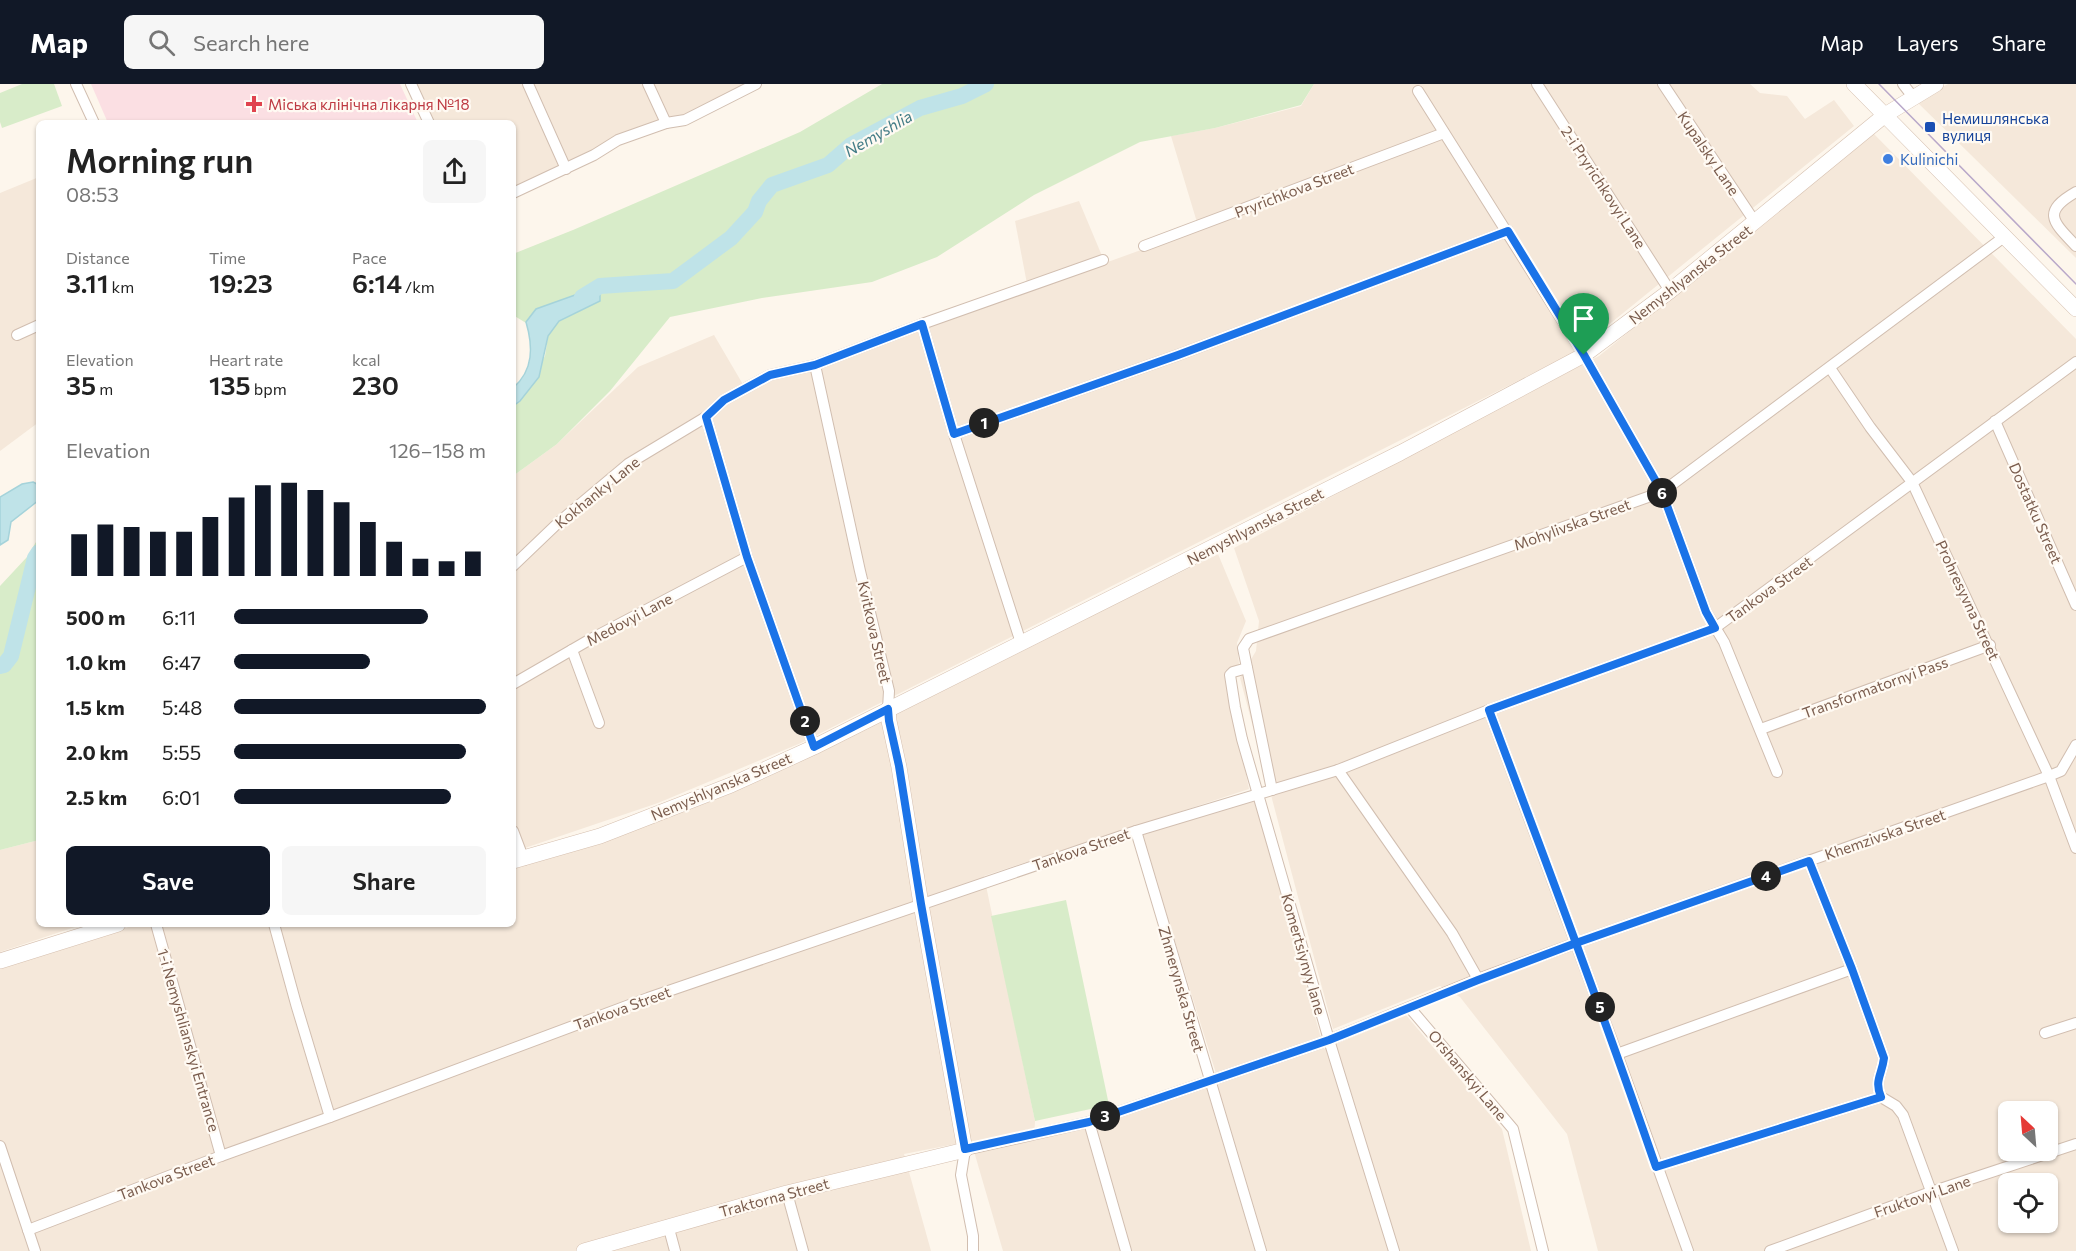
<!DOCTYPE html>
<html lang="en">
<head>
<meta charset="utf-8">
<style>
  body { margin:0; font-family:Commissioner,sans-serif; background:#f6f6f6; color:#222; height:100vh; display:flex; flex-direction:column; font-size:22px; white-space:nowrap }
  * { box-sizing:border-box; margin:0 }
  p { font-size:20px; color:#767676 }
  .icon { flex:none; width:33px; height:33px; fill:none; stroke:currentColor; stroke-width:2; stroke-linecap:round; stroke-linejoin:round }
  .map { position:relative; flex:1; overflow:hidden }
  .sheet { position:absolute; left:36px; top:36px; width:480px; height:807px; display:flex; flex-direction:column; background:#fff; border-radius:9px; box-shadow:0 2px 4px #0004 }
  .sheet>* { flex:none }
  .needle { width:39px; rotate:334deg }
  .fabs { position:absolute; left:1998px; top:1017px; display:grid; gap:12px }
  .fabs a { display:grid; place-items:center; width:60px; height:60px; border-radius:9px; background:#fff; box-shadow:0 2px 4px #0004; font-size:30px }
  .pin { position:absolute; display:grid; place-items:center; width:51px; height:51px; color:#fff; margin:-62px -26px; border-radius:50% 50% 50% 0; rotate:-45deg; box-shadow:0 0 6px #0007 }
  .pin .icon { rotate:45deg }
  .km { position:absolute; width:30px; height:30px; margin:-15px; border-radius:50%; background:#222; color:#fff; font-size:16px; line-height:30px; text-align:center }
  .round { display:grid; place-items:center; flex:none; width:63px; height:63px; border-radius:9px; background:#f6f6f6 }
  .head { display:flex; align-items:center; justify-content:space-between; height:102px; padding:0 30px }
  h1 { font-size:33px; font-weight:600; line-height:45px }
  .metrics { display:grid; grid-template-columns:repeat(3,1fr); gap:9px; height:102px; padding:6px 30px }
  .metrics div { display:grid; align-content:center }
  .metrics b { font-size:26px; font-weight:600 }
  .metrics small { font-size:16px; font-weight:400 }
  .metrics p { font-size:16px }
  .chart { height:168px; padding:12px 30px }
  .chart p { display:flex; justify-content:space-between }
  .chart svg { width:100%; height:108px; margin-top:6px; stroke:#111827; stroke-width:6 }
  .cta { display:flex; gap:12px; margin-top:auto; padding:12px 30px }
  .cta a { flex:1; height:69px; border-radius:9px; background:#111827; color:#fff; font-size:24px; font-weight:600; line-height:69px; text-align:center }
  .cta a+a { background:#f6f6f6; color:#222 }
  ul { padding:0 30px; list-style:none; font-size:20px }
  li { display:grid; grid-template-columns:96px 72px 1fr; align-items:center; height:45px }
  li i { height:15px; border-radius:8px; background:#111827 }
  header { display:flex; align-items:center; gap:36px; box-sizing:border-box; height:84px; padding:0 30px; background:#111827; color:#fff }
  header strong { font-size:28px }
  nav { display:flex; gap:33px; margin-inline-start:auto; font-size:21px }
  .search { width:420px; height:54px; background:#f6f6f6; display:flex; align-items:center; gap:15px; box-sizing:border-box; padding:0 21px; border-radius:9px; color:#767676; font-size:22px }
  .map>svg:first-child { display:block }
</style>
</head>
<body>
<header>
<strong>Map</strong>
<div class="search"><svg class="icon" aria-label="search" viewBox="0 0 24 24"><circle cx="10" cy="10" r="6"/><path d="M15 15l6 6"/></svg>Search here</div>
<nav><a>Map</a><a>Layers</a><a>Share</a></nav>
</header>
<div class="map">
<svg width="2076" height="1167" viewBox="0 0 2076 1167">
  <rect width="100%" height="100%" fill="#fdf6ec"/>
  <!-- residential -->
  <g fill="#f5e8da" fill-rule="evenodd">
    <polygon points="416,0 749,0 684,32 513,104 513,39 434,39"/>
    <polygon points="1314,0 1750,0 1760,9 1787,12 1805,35 1834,16 1854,42 1575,268 801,659 658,719 513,768 513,392 557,360 638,283 714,251 748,309 774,295 1028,205 1015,137 1079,117 1105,179 1199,145 1171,52 1215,44 1301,22"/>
    <polygon points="1948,0 2076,0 2076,174 1917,18"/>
    <path d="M1874 50 2076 255V1167H1598L1567 1050 1460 913 1440 902 1333 945 1240 594 1256 567 1259 537 1234 464 1599 272ZM2008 1028H2048V1066H2008ZM2008 1100H2048V1138H2008Z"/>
    <polygon points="39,93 39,338 0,367 0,109"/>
    <polygon points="1218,470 1246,537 1237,559 1239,580 1225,587 1249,705 984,792 1035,1037 1034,1057 1219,999 1142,751 1255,716 1324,965 1406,931 1502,1045 1531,1167 1003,1167 971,1057 904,1070 931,1167 0,1167 0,884 138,840 513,840 513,782 803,673"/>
    <polygon points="39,756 39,840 84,840 0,868 0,766"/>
  </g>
  <!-- medical -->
  <polygon fill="#fbdfe3" points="91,0 400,0 418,39 108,39"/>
  <!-- green -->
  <g fill="#d8ecc9">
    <polygon points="22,0 54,0 62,22 2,44 0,38 0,9"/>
    <polygon points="882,0 1314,0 1301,21 1215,44 1140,58 1034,111 937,173 872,198 762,214 670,233 610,307 557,360 513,392 513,322 520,317 545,272 548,252 559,237 600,217 536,225 526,239 513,231 513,170 573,146 800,48"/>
    <polygon points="39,453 39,756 0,766 0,502 27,473"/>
    <polygon points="1066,816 1109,1021 1035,1037 991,832"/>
  </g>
  <!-- water -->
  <g fill="#bfe3e8" stroke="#a5d3da" stroke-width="1.5">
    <path d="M600 202V217L559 237 548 252 539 293 520 317 513 322V304C534 286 533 262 526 238L536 225Z"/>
    <polygon points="33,398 39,401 39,416 11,438 8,456 0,461 0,413 22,400"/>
  </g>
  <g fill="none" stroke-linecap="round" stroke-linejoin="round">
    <!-- river -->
    <g stroke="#bfe3e8" stroke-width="16">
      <polyline points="582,213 600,202 673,197 731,154 755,128 759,117 772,101 828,81 851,61 920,24 962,12 986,0"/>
      <polyline points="0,582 4,581 11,572 35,474 39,468"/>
    </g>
    <!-- street casing -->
    <g stroke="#d1beb0" stroke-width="12">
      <g id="street">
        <polyline points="76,0 94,39"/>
        <polyline points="411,0 429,39"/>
        <polyline points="528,0 566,85"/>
        <polyline points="648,0 666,39"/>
        <polyline points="1537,0 1670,207"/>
        <polyline points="1663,0 1755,138"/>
        <polyline points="1903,0 1913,13"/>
        <polyline points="1418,7 1584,271 1662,408 1706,528 1724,558 1777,688"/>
        <path d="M2076 108C2041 128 2053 138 2076 162"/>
        <polyline points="513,109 594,71 618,56 666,39 685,36 756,0"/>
        <polyline points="1144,162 1444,49"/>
        <polyline points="922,240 954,350 1021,559"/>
        <polyline points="17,251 39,241"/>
        <polyline points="815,281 860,487 889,607 888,625"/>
        <polyline points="1830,284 1870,343 1912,398 2049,692 2076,764"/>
        <polyline points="706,333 747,473 814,663"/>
        <polyline points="1995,337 2076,521"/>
        <polyline points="954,350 1178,271 1508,147"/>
        <polyline points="513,482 559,438 628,380 706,333 724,316 770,291 815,281 922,240 1103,176"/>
        <polyline points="572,566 599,639"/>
        <polyline points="1247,584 1233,588 1230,591 1235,623 1242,655 1329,956 1394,1167"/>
        <polyline points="513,600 589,556 747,473"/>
        <polyline points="1489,626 1617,970 1688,1167"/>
        <polyline points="1761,645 1990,561"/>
        <polyline points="1338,686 1452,849 1478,895"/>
        <polyline points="1272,706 1243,564 1249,555 1662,408 2004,153"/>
        <polyline points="513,747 524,776"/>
        <polyline points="1136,747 1261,1167"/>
        <path d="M1809 777 1852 885 1884 974C1882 991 1874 996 1881 1013L1896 1022 1903 1031 1953 1167"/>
        <polyline points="156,840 221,1072"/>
        <polyline points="274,840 296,920 330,1033"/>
        <polyline points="1410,924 1513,1045 1543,1167"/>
        <polyline points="2045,949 2076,939"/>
        <polyline points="1617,970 1852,885"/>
        <polyline points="1089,1038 1126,1167"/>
        <polyline points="0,1062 35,1167"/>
        <polyline points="1656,1083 1881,1013"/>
        <polyline points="787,1109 803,1167"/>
        <polyline points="668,1141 675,1167"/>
        <polyline points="28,1146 221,1072 330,1033 648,914 1136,747 1338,686 1489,626 1715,544 2076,278"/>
        <polyline points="973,1167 973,1152 961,1091 965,1066 1089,1038 1329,956 1478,895 1576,859 2049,692 2061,687 2076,661"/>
        <polyline points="1770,1167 1931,1108 2076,1060"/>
      </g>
    </g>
    <!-- secondary casing -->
    <g stroke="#d6c0b0" stroke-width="16">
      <g id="secondary">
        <polyline points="1854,0 2076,225"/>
        <polyline points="513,777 600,752 731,701 814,663 1400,369 1584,271 1670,207 1885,31 1936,0"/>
        <polyline points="0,877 118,840"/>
        <polyline points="584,1167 787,1109 965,1066 921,820 899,683 889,637 888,625"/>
      </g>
    </g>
    <!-- street -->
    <use href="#street" stroke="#fff" stroke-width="10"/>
    <!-- secondary -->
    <use href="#secondary" stroke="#fff" stroke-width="15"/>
    <!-- tram -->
    <polyline stroke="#b9a8c9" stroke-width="1.5" points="1879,0 2076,200"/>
  </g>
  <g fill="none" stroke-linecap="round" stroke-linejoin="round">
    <!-- route casing -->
    <g stroke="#fff" stroke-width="12">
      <path id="route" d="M1584 271 1508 147 1178 271 954 350 922 240 815 281 770 291 724 316 706 333 747 473 814 663 888 625 889 637 899 682 921 820 965 1065 1089 1038 1329 956 1478 896 1576 859 1809 777 1852 885 1884 974C1882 991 1874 996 1881 1013L1656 1083C1603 929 1546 778 1489 626L1715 544 1706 528 1662 408 1584 271"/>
    </g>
    <!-- route -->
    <use href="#route" stroke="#1a73e8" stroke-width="8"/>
  </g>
  <!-- markers -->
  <path fill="#e0444e" stroke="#fffaf3" stroke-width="2" d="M251 11h6v6h6v6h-6v6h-6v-6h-6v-6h6z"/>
  <rect fill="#1a4fb4" stroke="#fffaf3" stroke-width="2" x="1924" y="37" width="12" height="12" rx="3"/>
  <circle fill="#3f7fe0" stroke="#fffaf3" stroke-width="2" cx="1888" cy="75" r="6"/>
  <g text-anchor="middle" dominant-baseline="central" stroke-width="4.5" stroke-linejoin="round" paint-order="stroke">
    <!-- health labels -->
    <g font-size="15" fill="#be3a42" stroke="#fffaf3" text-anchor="start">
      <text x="268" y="20">Міська клінічна лікарня №18</text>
    </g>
    <!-- transit labels -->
    <g font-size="15" fill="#164399" stroke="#fffaf3" text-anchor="start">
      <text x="1942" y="34">Немишлянська<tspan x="1942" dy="17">вулиця</tspan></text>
    </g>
    <!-- street labels -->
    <g font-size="15" fill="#7a5c4d" stroke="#fffaf3">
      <text transform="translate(1709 69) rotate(56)">Kupalsky Lane</text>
      <text transform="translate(1604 103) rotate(57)">2-i Pryrichkovyi Lane</text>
      <text transform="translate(1294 106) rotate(-21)">Pryrichkova Street</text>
      <text transform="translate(1690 190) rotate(-38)">Nemyshlyanska Street</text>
      <text transform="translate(597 408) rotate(-39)">Kokhanky Lane</text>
      <text transform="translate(2036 429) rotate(66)">Dostatku Street</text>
      <text transform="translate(1572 440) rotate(-20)">Mohylivska Street</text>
      <text transform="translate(1255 442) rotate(-27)">Nemyshlyanska Street</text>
      <text transform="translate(1769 505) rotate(-36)">Tankova Street</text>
      <text transform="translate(1968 516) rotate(65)">Prohresyvna Street</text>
      <text transform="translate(629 535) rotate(-28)">Medovyi Lane</text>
      <text transform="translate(875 548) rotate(77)">Kvitkova Street</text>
      <text transform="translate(1875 603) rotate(-20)">Transformatornyi Pass</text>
      <text transform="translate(721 702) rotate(-23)">Nemyshlyanska Street</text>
      <text transform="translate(1885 750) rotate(-19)">Khemzivska Street</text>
      <text transform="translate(1081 765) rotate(-19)">Tankova Street</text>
      <text transform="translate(1304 870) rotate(74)">Komertsiynyy lane</text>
      <text transform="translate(1182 905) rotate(74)">Zhmerynska Street</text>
      <text transform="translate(622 924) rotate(-20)">Tankova Street</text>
      <text transform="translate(189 956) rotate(74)">1-i Nemyshlianskyi Entrance</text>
      <text transform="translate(1468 991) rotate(50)">Orshanskyi Lane</text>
      <text transform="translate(166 1093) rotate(-21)">Tankova Street</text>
      <text transform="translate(1922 1112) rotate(-19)">Fruktovyi Lane</text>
      <text transform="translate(774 1113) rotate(-15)">Traktorna Street</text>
    </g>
    <!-- shop labels -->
    <g font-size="15" fill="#366cbe" stroke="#fffaf3" text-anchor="start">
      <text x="1900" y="75">Kulinichi</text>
    </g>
    <!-- water labels -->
    <g font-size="16" font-style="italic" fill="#437c86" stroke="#fffaf3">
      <text transform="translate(878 49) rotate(-30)">Nemyshlia</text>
    </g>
  </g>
</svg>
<div class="fabs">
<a><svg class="needle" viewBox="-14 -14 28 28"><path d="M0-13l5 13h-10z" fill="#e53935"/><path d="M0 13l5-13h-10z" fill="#767676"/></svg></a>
<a><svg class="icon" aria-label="locate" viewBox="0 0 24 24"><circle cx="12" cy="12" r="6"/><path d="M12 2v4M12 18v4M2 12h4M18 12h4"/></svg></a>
</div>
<div class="pin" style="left:1584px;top:271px;background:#1e9e55"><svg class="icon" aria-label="arrive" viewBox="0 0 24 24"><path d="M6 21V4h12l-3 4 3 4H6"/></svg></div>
<b class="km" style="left:984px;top:339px">1</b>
<b class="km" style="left:805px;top:637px">2</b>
<b class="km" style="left:1105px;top:1032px">3</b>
<b class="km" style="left:1766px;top:792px">4</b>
<b class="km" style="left:1600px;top:923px">5</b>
<b class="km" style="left:1662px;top:409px">6</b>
<section class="sheet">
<div class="head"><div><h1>Morning run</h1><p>08:53</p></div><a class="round"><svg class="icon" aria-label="share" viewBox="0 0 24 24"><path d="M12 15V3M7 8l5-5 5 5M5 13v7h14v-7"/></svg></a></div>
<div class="metrics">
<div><p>Distance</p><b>3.11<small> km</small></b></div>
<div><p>Time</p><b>19:23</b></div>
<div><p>Pace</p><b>6:14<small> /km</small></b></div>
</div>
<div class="metrics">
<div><p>Elevation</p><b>35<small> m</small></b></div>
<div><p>Heart rate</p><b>135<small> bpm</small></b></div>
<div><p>kcal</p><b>230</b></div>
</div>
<div class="chart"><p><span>Elevation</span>126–158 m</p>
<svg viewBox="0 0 160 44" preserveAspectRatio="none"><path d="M5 44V27M15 44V23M25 44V24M35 44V26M45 44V26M55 44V20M65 44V12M75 44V7M85 44V6M95 44V9M105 44V14M115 44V22M125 44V30M135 44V37M145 44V38M155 44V34"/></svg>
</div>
<ul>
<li><b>500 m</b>6:11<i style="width:77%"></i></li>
<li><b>1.0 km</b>6:47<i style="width:54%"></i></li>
<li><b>1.5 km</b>5:48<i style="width:100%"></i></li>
<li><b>2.0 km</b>5:55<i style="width:92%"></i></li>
<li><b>2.5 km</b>6:01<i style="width:86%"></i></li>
</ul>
<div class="cta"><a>Save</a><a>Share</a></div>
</section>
</div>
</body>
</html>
